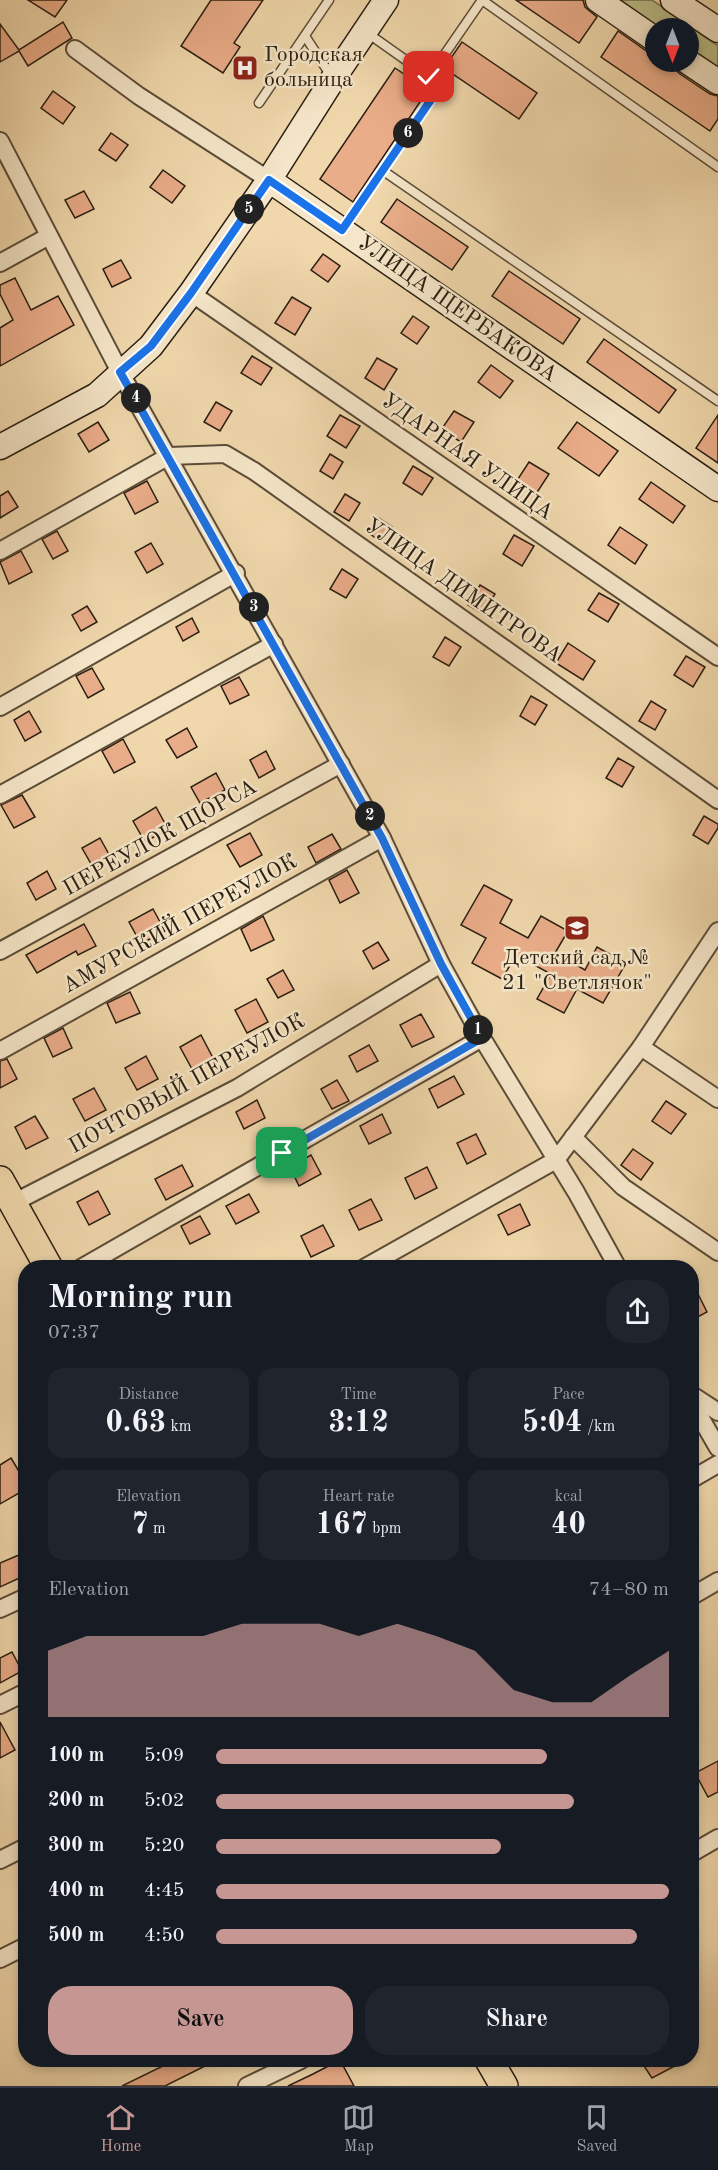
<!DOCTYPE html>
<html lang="en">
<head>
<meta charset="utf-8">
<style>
  body { margin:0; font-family:"Old Standard TT",serif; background:#20242c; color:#f1f3f6; height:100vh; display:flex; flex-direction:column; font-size:22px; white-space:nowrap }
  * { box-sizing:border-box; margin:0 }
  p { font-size:20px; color:#9ea1a6 }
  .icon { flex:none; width:33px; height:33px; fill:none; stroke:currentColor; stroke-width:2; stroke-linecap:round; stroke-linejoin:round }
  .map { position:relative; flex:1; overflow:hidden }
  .details { position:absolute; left:18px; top:1260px; width:681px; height:807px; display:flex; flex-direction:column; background:#171b24; border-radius:24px; box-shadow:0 3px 9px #0003 }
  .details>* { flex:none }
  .needle { width:39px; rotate:180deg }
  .buttons { position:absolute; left:645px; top:18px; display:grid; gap:12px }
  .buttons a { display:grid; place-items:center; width:54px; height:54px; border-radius:50%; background:#171b24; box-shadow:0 3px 9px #0003; font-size:30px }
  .pin { position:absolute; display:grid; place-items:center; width:51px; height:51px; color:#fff; margin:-26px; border-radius:12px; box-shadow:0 3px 9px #0006 }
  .km { position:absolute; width:30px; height:30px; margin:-15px; border-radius:50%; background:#222; color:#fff; font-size:16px; line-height:30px; text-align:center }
  .round { display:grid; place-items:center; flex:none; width:63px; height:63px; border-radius:24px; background:#20242c }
  .head { display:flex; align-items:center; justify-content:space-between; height:102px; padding:0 30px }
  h1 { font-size:33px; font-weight:700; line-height:45px }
  .stats { display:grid; grid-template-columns:repeat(3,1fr); gap:9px; height:102px; padding:6px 30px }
  .stats div { display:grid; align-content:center; border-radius:15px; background:#20242c; text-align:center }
  .stats b { font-size:30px; font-weight:700 }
  .stats small { font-size:16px; font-weight:400 }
  .stats p { font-size:16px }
  .chart { height:168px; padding:12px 30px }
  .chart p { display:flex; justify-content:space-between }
  .chart svg { width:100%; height:108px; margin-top:6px; fill:#c59692; opacity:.7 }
  .action { display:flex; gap:12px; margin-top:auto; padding:12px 30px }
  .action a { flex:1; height:69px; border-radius:24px; background:#c59692; color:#111; font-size:24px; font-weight:700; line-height:69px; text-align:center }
  .action a+a { background:#20242c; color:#f1f3f6 }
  ul { padding:0 30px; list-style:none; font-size:20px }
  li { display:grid; grid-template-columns:96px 72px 1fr; align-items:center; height:45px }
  li i { height:15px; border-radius:8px; background:#c59692 }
  .dock { display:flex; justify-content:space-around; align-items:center; height:84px; border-top:2px solid #363941; background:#171b24; font-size:16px; color:#9ea1a6 }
  .dock a { display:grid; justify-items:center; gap:3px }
  .dock .current { color:#c59692 }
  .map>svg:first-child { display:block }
</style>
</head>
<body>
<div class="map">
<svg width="718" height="2086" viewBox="0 0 718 2086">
  <rect width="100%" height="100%" fill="#f0d8ac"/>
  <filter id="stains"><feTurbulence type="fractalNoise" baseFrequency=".00333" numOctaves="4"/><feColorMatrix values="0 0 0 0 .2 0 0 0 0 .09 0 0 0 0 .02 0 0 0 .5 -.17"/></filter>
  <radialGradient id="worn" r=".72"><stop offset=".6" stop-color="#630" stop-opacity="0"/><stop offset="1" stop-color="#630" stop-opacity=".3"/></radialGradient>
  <!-- green -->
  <polygon fill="#bbbe88" stroke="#726e4c" stroke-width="1.5" points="609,0 652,0 718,46 718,74 689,54 688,28 656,28"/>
  <!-- building -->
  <g fill="#eaad89" stroke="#291e11" stroke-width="1.5">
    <polygon points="28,0 67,0 55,17"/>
    <polygon points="211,0 263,0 234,43 240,47 223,73 181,46"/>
    <polygon points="516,0 583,0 585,7 597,17 579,43"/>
    <polygon points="63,22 72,38 28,66 19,51 0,62 0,24 19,50"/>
    <polygon points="618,31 648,52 656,54 656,62 667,62 680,74 710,94 718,96 718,119 710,131 601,57"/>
    <polygon points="462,42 537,93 519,119 444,68"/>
    <polygon points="395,68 428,90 353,202 320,179"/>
    <polygon points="53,91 75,107 63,124 41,108"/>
    <polygon points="111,133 128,145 116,161 99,150"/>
    <polygon points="163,170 185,186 172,203 150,187"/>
    <polygon points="84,191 94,209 75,218 65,200"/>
    <polygon points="397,199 468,247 452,270 381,222"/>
    <polygon points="323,254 340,266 328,282 311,270"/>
    <polygon points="121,260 131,278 112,287 103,269"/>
    <polygon points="509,271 580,319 563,344 492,296"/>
    <polygon points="15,278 31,310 58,296 74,325 0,366 0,328 13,320 0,294 0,285"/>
    <polygon points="292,297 311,308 295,335 275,323"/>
    <polygon points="413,316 429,327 417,344 401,333"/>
    <polygon points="604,339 676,390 659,413 587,362"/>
    <polygon points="252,356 272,368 261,385 241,373"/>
    <polygon points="377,358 397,369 384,390 365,378"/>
    <polygon points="491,365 513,381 500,398 478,382"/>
    <polygon points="216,402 232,411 220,431 204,422"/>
    <polygon points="454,411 474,422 461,442 441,430"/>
    <polygon points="340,415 360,426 346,448 327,436"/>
    <polygon points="718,415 718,463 696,448"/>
    <polygon points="98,422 109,440 89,452 78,434"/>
    <polygon points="577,422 618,451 599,476 558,448"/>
    <polygon points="330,454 343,462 333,479 320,471"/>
    <polygon points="529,462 549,474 536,494 516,482"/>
    <polygon points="413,466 433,478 422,495 403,483"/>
    <polygon points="147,481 158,502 135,514 124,493"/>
    <polygon points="651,482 685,506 673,523 639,499"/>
    <polygon points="8,491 18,507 0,518 0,496"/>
    <polygon points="345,494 360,503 349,521 334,512"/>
    <polygon points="379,518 392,527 383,543 370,534"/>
    <polygon points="620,527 647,545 635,564 608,545"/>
    <polygon points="57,531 68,551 53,559 42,539"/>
    <polygon points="514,535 534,546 522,566 503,554"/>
    <polygon points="151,543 163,564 147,573 135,552"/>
    <polygon points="21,551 32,572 9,584 0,562"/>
    <polygon points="342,569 358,579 346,598 330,589"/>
    <polygon points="480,585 495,594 483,614 468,605"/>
    <polygon points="599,593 619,604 608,622 588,610"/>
    <polygon points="87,606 97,622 81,631 72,615"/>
    <polygon points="192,618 199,632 183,641 176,627"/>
    <polygon points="445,637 461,647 449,666 433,657"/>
    <polygon points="568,643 595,661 583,680 556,663"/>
    <polygon points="686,656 705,667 693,687 674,675"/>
    <polygon points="92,668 104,689 88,698 76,676"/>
    <polygon points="239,677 249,695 230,704 221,686"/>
    <polygon points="531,696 547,705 535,725 520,716"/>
    <polygon points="651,701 666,710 655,730 639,721"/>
    <polygon points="29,711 41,732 25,741 14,720"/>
    <polygon points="187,728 197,747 177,758 166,740"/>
    <polygon points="123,739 135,762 114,773 102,751"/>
    <polygon points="266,751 275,769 259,778 250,760"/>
    <polygon points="618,758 634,767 622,787 606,778"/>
    <polygon points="216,773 225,790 200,803 191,787"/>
    <polygon points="22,795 35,817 14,828 1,805"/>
    <polygon points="156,807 168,829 145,842 133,821"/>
    <polygon points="704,816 718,824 718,828 708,844 693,835"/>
    <polygon points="250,833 262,855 240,867 227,845"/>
    <polygon points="332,834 341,849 316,863 308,847"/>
    <polygon points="100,838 112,860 94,869 82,848"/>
    <polygon points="347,870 359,893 340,903 329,880"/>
    <polygon points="47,871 56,889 36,900 27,883"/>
    <polygon points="484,885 512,900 500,923 528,938 541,916 568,931 555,953 585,970 597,947 626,963 603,1003 577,989 564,1013 537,999 551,974 516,955 502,979 472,963 486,938 461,925"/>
    <polygon points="153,909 165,931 141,944 129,922"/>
    <polygon points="263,916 274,940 251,951 241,929"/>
    <polygon points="84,924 96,946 78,955 76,951 37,973 26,955"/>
    <polygon points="378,942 389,960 373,969 363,951"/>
    <polygon points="283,970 294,990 278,998 267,979"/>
    <polygon points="130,992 140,1013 116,1023 107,1003"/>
    <polygon points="256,999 268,1022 247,1033 235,1010"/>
    <polygon points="421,1014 434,1037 412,1047 400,1025"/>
    <polygon points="63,1028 72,1048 53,1057 44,1038"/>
    <polygon points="201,1035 213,1058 192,1069 180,1047"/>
    <polygon points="369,1045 378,1061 357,1072 349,1056"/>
    <polygon points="146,1056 158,1079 137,1090 125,1068"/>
    <polygon points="7,1059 17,1079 0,1088 0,1061"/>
    <polygon points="454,1076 464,1094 438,1108 429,1089"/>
    <polygon points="337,1080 349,1101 332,1109 321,1089"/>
    <polygon points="94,1088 106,1110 85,1121 73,1099"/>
    <polygon points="257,1100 265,1118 244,1129 236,1112"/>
    <polygon points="666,1101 686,1114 671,1134 652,1121"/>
    <polygon points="382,1114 391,1133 369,1144 360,1126"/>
    <polygon points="35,1116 48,1138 26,1149 15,1127"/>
    <polygon points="476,1134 486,1154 467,1164 457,1143"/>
    <polygon points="633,1149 653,1163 641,1180 621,1165"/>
    <polygon points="311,1155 321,1174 299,1186 290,1167"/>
    <polygon points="182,1165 193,1186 166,1200 155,1179"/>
    <polygon points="427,1167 437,1188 415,1199 405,1178"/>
    <polygon points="98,1191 110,1214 89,1225 77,1202"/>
    <polygon points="249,1194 259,1212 236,1224 226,1206"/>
    <polygon points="371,1199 382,1220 359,1230 349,1210"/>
    <polygon points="520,1204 530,1225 508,1235 498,1215"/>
    <polygon points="200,1216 210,1234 190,1244 181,1226"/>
    <polygon points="323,1225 334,1246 311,1257 301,1236"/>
    <polygon points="692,1282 707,1312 692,1320"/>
    <polygon points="11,1458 26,1483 26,1489 0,1504 0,1465"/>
    <polygon points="26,1552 26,1575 0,1587 0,1563"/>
    <polygon points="12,1652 22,1671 0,1683 0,1658"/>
    <polygon points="0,1722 15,1750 0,1758"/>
    <polygon points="718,1761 718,1792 708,1797 695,1773"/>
    <polygon points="175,2060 217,2060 165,2086 122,2086"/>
    <polygon points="340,2060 354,2086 288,2086 313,2074"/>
    <polygon points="640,2060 686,2060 652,2078"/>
  </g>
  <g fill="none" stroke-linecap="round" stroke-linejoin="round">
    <!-- lane casing -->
    <g stroke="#5b4c38" stroke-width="11">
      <g id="lane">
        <polyline points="305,36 331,76"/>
        <polyline points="429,77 482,0 718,167"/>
        <polyline points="259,103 329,0"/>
        <polyline points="382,170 718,401"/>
        <polyline points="342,230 441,85 366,32"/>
      </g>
    </g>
    <!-- street casing -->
    <g stroke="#5b4c38" stroke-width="20">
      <g id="street">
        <polyline points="75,49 139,96 269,180"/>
        <polyline points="0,141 120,372 382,838 441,964 482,1038 576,1192 618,1268"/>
        <polyline points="0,263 49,236"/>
        <polyline points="191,293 718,657"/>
        <polyline points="0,551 169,456 225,454 254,471 718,800"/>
        <polyline points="0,707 236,573"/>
        <polyline points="0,795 274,644"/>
        <polyline points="0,951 341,764"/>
        <polyline points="641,1047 718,1099"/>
        <polyline points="0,1051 382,838"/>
        <polyline points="573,1137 623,1187 718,1252"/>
        <polyline points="13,1203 237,1088 441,964"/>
        <polyline points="81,1268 482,1038"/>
        <polyline points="364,1268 556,1160 641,1047 718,931"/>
        <polyline points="692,1395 718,1412"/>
        <polyline points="692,1403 718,1448"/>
        <polyline points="692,1479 718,1464"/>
        <polyline points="692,1596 718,1581"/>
        <polyline points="0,1609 26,1597"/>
        <polyline points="0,1705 26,1692"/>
        <polyline points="692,1853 718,1838"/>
        <polyline points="0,1860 26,1847"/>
        <polyline points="0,1959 26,1946"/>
        <polyline points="247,2086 301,2060"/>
      </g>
    </g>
    <!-- secondary casing -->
    <g stroke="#291e11" stroke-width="27">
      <g id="secondary">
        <polyline points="598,0 656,40"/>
        <polyline points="673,0 718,30"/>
        <polyline points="688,62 718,82"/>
        <polyline points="269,180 718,489"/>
        <polyline points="0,447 97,395 151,346 191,293 269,180 333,79 386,0"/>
      </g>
    </g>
    <!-- primary casing -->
    <g stroke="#291e11" stroke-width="30">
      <g id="primary">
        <polyline points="0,1180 49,1268"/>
        <polyline points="489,2060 504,2086"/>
      </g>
    </g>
    <!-- lane -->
    <use href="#lane" stroke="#f5e6c9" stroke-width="8"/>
    <!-- street -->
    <use href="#street" stroke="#f5e6c9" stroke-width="16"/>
    <!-- secondary -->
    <use href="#secondary" stroke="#f5e6c9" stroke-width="24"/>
    <!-- primary -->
    <use href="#primary" stroke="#f0d8ac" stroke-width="27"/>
  </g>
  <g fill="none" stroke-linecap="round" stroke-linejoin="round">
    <!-- route casing -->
    <g stroke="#fff" stroke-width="12">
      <polyline id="route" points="282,1153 482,1038 441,964 382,838 120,372 151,346 191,293 269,180 342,230 441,85 429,77"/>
    </g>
    <!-- route -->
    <use href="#route" stroke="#1a73e8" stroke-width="8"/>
  </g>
  <!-- icons -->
  <defs>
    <g id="hospital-square" transform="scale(1.35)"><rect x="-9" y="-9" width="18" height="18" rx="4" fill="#8f2418" stroke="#f5e6c9"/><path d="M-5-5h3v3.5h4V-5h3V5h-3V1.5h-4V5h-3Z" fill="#fff"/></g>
    <g id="school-square" transform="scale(1.35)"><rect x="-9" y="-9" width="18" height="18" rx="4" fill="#8f2418" stroke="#f5e6c9"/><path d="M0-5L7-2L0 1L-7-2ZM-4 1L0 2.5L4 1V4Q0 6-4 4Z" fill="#fff"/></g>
  </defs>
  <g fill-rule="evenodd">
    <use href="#hospital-square" x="245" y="68"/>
    <use href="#school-square" x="577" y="928"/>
  </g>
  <g text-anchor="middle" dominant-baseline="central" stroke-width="5" stroke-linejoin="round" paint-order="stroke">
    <!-- poi labels -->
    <g font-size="22" fill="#291e11" stroke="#f5e6c9" text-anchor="start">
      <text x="264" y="55">Городская<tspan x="264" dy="25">больница</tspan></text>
      <text x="577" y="958" text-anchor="middle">Детский сад №<tspan x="577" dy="25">21 "Светлячок"</tspan></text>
    </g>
    <!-- street labels -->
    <g font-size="22" fill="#291e11" stroke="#f5e6c9">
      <text transform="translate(457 309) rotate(35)">УЛИЦА ЩЕРБАКОВА</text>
      <text transform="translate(467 457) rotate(35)">УДАРНАЯ УЛИЦА</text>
      <text transform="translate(463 591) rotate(35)">УЛИЦА ДИМИТРОВА</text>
      <text transform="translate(160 838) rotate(-29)">ПЕРЕУЛОК ЩОРСА</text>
      <text transform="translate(180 924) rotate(-29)">АМУРСКИЙ ПЕРЕУЛОК</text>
      <text transform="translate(187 1084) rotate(-29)">ПОЧТОВЫЙ ПЕРЕУЛОК</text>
    </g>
  </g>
  <rect width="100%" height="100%" filter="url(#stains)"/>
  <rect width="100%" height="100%" fill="url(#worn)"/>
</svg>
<div class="buttons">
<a><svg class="needle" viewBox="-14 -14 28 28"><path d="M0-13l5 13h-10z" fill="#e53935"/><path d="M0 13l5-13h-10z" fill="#9ea1a6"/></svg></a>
</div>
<div class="pin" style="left:282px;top:1153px;background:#1e9e55"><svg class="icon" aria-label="arrive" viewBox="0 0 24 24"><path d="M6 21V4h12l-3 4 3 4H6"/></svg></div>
<div class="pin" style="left:429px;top:77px;background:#d93025"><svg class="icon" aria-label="check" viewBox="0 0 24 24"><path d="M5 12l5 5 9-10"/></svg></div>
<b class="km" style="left:478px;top:1030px">1</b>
<b class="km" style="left:370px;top:816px">2</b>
<b class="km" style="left:254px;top:607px">3</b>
<b class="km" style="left:136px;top:398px">4</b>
<b class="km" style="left:249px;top:209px">5</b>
<b class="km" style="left:408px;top:133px">6</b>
<section class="details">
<div class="head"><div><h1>Morning run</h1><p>07:37</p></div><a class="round"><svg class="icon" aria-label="share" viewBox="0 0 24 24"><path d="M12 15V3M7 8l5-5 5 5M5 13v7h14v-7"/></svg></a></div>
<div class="stats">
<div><p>Distance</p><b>0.63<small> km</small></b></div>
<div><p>Time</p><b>3:12</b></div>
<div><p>Pace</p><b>5:04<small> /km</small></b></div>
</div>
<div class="stats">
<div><p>Elevation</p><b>7<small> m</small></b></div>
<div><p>Heart rate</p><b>167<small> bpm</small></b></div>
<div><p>kcal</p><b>40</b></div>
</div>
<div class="chart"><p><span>Elevation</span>74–80 m</p>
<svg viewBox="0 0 160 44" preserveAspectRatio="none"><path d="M0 44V17L10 11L20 11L30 11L40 11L50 6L60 6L70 6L80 11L90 6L100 11L110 17L120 33L130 38L140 38L150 27L160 17V44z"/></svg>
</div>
<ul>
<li><b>100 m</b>5:09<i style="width:73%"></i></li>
<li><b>200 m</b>5:02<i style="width:79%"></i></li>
<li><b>300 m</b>5:20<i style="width:63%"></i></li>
<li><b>400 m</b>4:45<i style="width:100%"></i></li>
<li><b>500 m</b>4:50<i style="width:93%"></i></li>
</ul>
<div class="action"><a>Save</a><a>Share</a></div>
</section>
</div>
<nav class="dock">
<a class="current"><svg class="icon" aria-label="home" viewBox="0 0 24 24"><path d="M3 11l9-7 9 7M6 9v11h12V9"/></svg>Home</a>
<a><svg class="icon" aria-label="map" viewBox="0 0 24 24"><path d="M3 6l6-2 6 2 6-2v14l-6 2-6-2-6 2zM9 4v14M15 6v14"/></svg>Map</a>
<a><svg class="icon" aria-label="saved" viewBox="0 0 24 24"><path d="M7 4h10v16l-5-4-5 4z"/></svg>Saved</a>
</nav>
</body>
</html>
